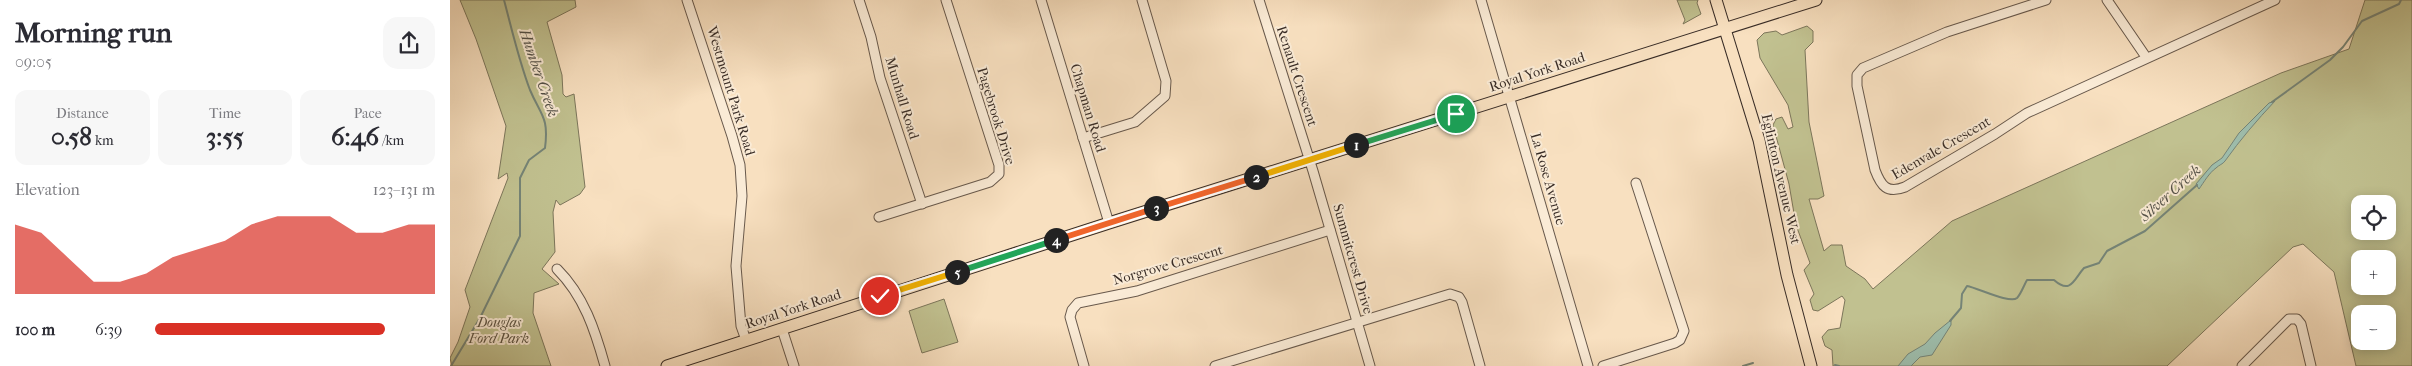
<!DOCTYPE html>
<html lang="en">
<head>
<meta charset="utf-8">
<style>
  body { margin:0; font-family:"IM FELL French Canon",serif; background:#f7f7f7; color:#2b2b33; height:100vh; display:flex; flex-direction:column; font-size:19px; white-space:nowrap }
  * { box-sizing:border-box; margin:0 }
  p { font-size:16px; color:#7c7c81 }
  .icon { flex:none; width:28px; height:28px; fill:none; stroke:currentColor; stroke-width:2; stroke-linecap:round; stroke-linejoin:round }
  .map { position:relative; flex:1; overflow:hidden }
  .drawer { display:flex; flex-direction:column; background:#fff; width:450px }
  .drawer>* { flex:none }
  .controls { position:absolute; left:1901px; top:195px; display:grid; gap:10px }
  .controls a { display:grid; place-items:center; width:45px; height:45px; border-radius:10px; background:#fff; box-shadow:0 2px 12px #0003; font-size:25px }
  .pin { position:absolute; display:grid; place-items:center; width:42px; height:42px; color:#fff; margin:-21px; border:2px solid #fff; border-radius:50%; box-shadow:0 1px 5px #0007 }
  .km { position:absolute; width:25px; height:25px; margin:-12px; border-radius:50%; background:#222; color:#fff; font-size:14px; line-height:25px; text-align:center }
  .round { display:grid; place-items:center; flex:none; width:52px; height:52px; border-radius:15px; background:#f7f7f7 }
  .headline { display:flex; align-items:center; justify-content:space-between; height:85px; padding:0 15px }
  h1 { font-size:28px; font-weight:800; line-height:38px }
  .metrics { display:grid; grid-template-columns:repeat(3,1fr); gap:8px; height:85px; padding:5px 15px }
  .metrics div { display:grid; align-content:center; border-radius:12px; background:#f7f7f7; text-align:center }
  .metrics b { font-size:25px; font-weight:800 }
  .metrics small { font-size:14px; font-weight:400 }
  .metrics p { font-size:14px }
  .chart { height:140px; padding:10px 15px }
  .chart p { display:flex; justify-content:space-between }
  .chart svg { width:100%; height:90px; margin-top:5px; fill:#d93025; opacity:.7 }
  ul { padding:0 15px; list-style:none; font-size:16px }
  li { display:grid; grid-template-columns:80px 60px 1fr; align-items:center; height:38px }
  li i { height:12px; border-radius:6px; background:#d93025 }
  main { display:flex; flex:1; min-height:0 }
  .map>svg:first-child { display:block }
</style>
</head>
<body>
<main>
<section class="drawer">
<div class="headline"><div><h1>Morning run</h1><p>09:05</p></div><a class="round"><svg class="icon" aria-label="share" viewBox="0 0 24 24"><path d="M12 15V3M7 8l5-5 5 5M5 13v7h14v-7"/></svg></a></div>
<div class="metrics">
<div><p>Distance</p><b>0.58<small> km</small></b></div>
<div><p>Time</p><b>3:55</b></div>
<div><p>Pace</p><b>6:46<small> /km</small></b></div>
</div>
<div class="chart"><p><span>Elevation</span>123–131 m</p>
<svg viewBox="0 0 160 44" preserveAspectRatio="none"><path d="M0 44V10L10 14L20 26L30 38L40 38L50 34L60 26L70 22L80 18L90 10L100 6L110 6L120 6L130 14L140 14L150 10L160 10V44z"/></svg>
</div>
<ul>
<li><b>100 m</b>6:39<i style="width:82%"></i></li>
</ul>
</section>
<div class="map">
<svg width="1962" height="366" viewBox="0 0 1962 366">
  <rect width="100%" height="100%" fill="#f8e0c0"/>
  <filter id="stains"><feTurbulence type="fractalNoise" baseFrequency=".004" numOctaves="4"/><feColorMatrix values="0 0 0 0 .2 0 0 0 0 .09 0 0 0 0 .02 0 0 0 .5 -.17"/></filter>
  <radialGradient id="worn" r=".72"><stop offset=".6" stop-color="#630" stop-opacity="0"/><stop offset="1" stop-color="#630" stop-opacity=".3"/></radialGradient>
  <!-- green -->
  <g fill="#c1c190" stroke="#7c765b" fill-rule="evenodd">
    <polygon points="10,0 125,0 126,7 97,22 112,75 113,94 116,97 124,94 135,187 130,194 110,205 106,200 103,212 105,252 92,269 109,284 84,293 83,313 101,366 2,366 0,358 8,342 20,307 15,290 58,178 57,173 48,179 56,126 26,39"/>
    <polygon points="1227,0 1248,0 1247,3 1251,14 1233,24 1235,20"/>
    <path d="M1915 0H1962V366H1906L1884 272 1853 244 1843 247 1717 366H1383L1382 350 1375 346 1372 337 1378 330 1390 328 1395 300 1392 296 1368 311 1363 310 1360 300 1364 294 1354 270 1360 263 1346 225 1339 184 1323 125 1326 119 1332 117 1338 129 1343 127 1338 105 1310 58 1307 40 1314 33 1326 31 1332 35 1357 26 1363 31V42L1355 50 1359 122 1374 196 1368 199H1359L1374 251 1381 245H1392L1396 266 1415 279 1423 289 1502 221 1831 73 1899 49ZM1910 204H1938V231H1910ZM1910 259H1938V286H1910ZM1910 314H1938V341H1910Z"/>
    <polygon points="494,299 508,342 472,353 459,311"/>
  </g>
  <!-- water -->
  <g fill="#9ebead" stroke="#758477">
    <path d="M1825 101C1807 120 1790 140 1775 161 1773 164 1769 165 1766 168 1759 173 1754 182 1749 189L1746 184 1762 165 1772 158 1789 133 1819 103Z"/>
    <polygon points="1501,320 1501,325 1482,355 1470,357 1461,366 1448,366 1458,354 1475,344 1485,333"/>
  </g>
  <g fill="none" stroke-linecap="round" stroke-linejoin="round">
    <!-- stream -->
    <g stroke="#758477" stroke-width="2">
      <polyline points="1822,102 1880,60 1893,47 1912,21 1949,4 1951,0"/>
      <path d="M1500 321 1511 308 1512 294 1517 286C1528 288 1560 304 1567 298 1571 294 1574 285 1577 280H1604C1621 295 1624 279 1634 268L1649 263 1657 251 1695 231 1747 185"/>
      <polyline points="1385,365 1389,366"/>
      <path d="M1 366 30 318 70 236V178L79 160 95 148C99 117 91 116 80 90 69 61 62 30 54 0"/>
      <polyline points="1293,366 1303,363"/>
    </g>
    <!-- minor casing -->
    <g stroke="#68594c" stroke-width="11">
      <g id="minor">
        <polyline points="237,0 282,136 290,165 292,196 286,266 291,326 296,340"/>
        <polyline points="409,0 421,37 430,78 472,204"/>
        <polyline points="591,0 659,223"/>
        <polyline points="809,0 863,171 920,366"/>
        <polyline points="1031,0 1138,366"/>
        <path d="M1596 0 1497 32 1413 68 1407 75V86L1425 170C1431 186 1437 194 1455 187L1545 134 1577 113 1825 0"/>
        <polyline points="1657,0 1696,57"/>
        <polyline points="633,138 685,122 715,96 716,81 692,0"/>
        <polyline points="429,217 540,182 549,174 549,165 496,0"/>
        <path d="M107 269C134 296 145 330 155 366"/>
        <polyline points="332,329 344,366"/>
        <polyline points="634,366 620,317 622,310 628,303 687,291 880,230"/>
        <polyline points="765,366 1000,294 1009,297 1012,302 1030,366"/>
        <polyline points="1153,366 1225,343 1230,340 1234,331 1186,183"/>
        <polyline points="1792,366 1839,319 1847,319 1851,324 1861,366"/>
      </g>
    </g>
    <!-- major casing -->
    <g stroke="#382c26" stroke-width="13">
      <g id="major">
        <polyline points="1266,0 1309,140 1337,275 1361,366"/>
        <polyline points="217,366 659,223 1366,0"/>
      </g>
    </g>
    <!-- minor -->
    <use href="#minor" stroke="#faebd6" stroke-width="9"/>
    <!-- major -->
    <use href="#major" stroke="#f8e0c0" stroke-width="11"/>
  </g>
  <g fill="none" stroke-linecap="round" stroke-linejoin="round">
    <!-- split-1 casing -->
    <g stroke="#fff" stroke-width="10">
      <polyline id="split-1" points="906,145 1006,114"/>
    </g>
    <!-- split-2 casing -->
    <g stroke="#fff" stroke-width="10">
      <polyline id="split-2" points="806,177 906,145"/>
    </g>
    <!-- split-3 casing -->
    <g stroke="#fff" stroke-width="10">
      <polyline id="split-3" points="706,208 806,177"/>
    </g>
    <!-- split-4 casing -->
    <g stroke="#fff" stroke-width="10">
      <polyline id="split-4" points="606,240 706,208"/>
    </g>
    <!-- split-5 casing -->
    <g stroke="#fff" stroke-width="10">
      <polyline id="split-5" points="507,272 606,240"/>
    </g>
    <!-- split-6 casing -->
    <g stroke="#fff" stroke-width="10">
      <polyline id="split-6" points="430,296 507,272"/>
    </g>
    <!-- split-1 -->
    <use href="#split-1" stroke="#22a559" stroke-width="6"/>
    <!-- split-2 -->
    <use href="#split-2" stroke="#f5b400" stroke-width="6"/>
    <!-- split-3 -->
    <use href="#split-3" stroke="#f0652b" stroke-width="6"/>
    <!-- split-4 -->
    <use href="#split-4" stroke="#f0652b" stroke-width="6"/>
    <!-- split-5 -->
    <use href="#split-5" stroke="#22a559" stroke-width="6"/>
    <!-- split-6 -->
    <use href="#split-6" stroke="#f5b400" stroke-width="6"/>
  </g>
  <g text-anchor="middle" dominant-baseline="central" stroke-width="4" stroke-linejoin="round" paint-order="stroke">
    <!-- street labels -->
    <g font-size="14" fill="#382c26" stroke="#faebd6">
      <text transform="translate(1087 72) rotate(-18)">Royal York Road</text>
      <text transform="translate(847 76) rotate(72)">Renault Crescent</text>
      <text transform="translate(281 91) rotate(73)">Westmount Park Road</text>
      <text transform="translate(452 98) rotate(73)">Munhall Road</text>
      <text transform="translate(638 108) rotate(73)">Chapman Road</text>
      <text transform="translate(546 116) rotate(73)">Pagebrook Drive</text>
      <text transform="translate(1491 148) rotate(-30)">Edenvale Crescent</text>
      <text transform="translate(1098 179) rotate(74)">La Rose Avenue</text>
      <text transform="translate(1331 179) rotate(77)">Eglinton Avenue West</text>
      <text transform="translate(903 259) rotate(74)">Summitcrest Drive</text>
      <text transform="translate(718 265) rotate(-16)">Norgrove Crescent</text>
      <text transform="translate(343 309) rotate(-18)">Royal York Road</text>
    </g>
    <!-- park labels -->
    <g font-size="14" font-style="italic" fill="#5a5140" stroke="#faebd6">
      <text x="49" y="322">Douglas<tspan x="49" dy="16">Ford Park</tspan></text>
    </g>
    <!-- water labels -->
    <g font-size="15" font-style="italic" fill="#525048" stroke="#faebd6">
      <text transform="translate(89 73) rotate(71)">Humber Creek</text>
      <text transform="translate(1720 193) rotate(-42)">Silver Creek</text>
    </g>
  </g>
  <rect width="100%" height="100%" filter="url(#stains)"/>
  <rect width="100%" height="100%" fill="url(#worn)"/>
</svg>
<div class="controls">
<a><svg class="icon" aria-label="locate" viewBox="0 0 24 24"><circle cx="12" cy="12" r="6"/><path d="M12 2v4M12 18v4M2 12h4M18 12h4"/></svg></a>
<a>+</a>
<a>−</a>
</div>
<div class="pin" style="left:1006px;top:114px;background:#1e9e55"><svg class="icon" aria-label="arrive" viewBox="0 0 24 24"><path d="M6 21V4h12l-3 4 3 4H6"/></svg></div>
<div class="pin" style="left:430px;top:296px;background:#d93025"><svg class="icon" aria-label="check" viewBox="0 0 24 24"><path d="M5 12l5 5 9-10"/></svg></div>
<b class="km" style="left:906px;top:145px">1</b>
<b class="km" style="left:806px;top:177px">2</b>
<b class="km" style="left:706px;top:208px">3</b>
<b class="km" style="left:606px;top:240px">4</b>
<b class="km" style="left:507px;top:272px">5</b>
</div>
</main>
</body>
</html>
